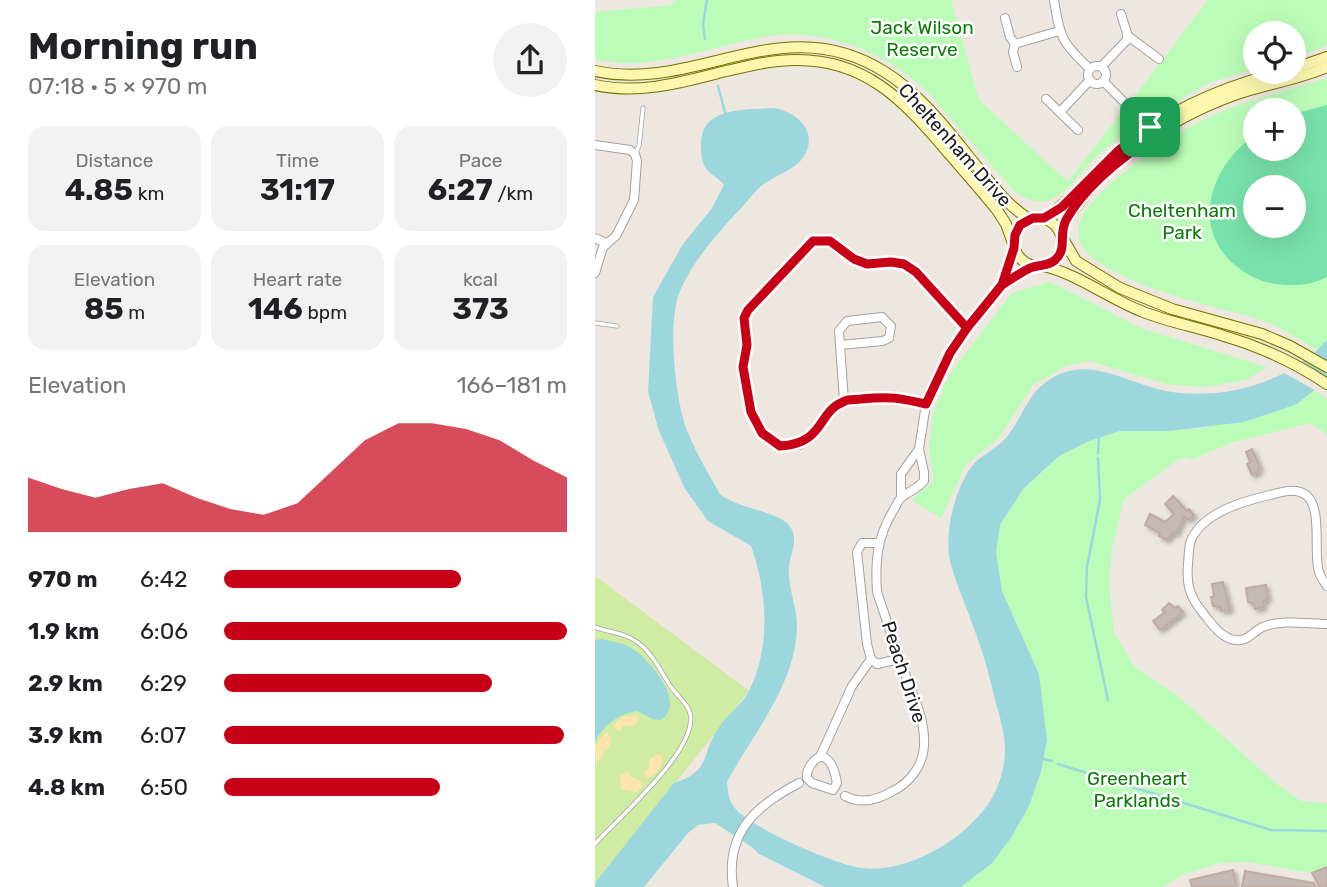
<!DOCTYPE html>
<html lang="en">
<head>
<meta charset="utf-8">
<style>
  body { margin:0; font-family:Rubik,sans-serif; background:#f2f2f2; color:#202124; height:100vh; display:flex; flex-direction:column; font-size:26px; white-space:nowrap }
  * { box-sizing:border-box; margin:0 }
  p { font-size:23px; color:#757577 }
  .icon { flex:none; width:38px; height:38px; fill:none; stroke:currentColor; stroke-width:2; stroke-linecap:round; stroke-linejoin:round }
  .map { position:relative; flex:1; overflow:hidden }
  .panel { display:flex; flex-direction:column; background:#fff; width:595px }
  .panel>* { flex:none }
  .tools { position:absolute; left:648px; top:21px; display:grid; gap:14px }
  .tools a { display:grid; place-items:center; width:63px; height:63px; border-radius:50%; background:#fff; box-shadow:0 7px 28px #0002; font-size:35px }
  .pin { position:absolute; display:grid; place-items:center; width:60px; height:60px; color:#fff; margin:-30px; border-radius:14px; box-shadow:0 4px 10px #0006 }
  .round { display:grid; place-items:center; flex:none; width:74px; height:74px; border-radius:37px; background:#f2f2f2 }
  .headline { display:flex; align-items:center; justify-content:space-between; height:119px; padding:0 28px }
  h1 { font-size:38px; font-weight:700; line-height:52px }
  .metrics { display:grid; grid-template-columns:repeat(3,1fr); gap:10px; height:119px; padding:7px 28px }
  .metrics div { display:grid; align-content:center; border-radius:18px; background:#f2f2f2; text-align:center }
  .metrics b { font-size:30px; font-weight:700 }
  .metrics small { font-size:19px; font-weight:400 }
  .metrics p { font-size:19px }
  .chart { height:196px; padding:14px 28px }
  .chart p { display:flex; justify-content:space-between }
  .chart svg { width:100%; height:126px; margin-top:7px; fill:#c70018; opacity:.7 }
  ul { padding:0 28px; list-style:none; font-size:23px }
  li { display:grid; grid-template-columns:112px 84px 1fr; align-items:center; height:52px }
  li i { height:18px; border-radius:9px; background:#c70018 }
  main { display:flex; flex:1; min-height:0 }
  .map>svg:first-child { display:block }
</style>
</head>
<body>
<main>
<section class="panel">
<div class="headline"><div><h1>Morning run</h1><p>07:18 · 5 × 970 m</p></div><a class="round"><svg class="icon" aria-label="share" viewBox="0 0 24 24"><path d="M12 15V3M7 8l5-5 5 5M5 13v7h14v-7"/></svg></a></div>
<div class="metrics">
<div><p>Distance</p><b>4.85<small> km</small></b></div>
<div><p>Time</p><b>31:17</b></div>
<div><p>Pace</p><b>6:27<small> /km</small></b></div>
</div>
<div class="metrics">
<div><p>Elevation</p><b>85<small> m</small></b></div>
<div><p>Heart rate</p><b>146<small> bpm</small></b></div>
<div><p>kcal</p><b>373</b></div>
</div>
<div class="chart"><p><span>Elevation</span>166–181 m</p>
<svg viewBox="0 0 160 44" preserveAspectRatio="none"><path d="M0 44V25L10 29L20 32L30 29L40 27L50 32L60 36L70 38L80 34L90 23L100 12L110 6L120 6L130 8L140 12L150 19L160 25V44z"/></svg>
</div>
<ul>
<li><b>970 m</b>6:42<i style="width:69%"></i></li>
<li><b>1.9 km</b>6:06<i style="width:100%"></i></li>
<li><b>2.9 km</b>6:29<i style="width:78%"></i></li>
<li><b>3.9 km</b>6:07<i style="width:99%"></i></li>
<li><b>4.8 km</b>6:50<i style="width:63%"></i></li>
</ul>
</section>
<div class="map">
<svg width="732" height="887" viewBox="0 0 732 887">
  <defs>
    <filter id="shadow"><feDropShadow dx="3" dy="3" stdDeviation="2" flood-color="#0004"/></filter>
  </defs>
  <rect width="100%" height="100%" fill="#eee7e0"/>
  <!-- grass -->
  <polygon fill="#cfeca2" points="0,576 154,691 0,883"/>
  <!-- sand -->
  <g fill="#ffe4ad">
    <polygon points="42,715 44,719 40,725 29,726 24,731 18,726 27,717"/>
    <polygon points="10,733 13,733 16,740 13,749 6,750 9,752 6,759 1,762 0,746"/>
    <path d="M62 754 67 756C69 765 59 778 51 778L49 773 54 767 55 759Z"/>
    <polygon points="32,772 36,777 47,781 47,787 41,792 26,789 25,776"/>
  </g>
  <!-- park -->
  <g fill="#bcfcb9" fill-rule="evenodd">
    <path d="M81 0H356L384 100 471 180H474L526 113 535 123 534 129C525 139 511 147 501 157 476 182 458 220 419 191L328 87C286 51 231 28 174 36 150 39 125 48 101 53 67 61 35 68 0 59V12L76 5Z"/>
    <polygon points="613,0 732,0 732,46 698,58 698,33 660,33 660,69 614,83 566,111 555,112 539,97"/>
    <path d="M732 78V356C714 345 696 333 676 324 657 316 636 312 615 306 575 295 532 283 498 258 486 249 480 235 485 221 498 188 583 130 616 116 653 99 693 91 732 78ZM660 110H698V149H660ZM660 187H698V226H660Z"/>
    <polygon points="455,282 548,329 672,367 651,380 612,387 575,385 494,361 471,366 438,385 403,439 371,464 346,518 316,500 339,481 334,447 338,414 355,373 417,293"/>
    <polygon points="720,390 732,399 732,434 715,423 639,442 595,460 593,457 582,460 529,499 517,547 514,583 519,632 540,667 585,698 683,785 706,801 732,803 732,866 717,873 652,862 626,863 589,874 568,887 366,887 397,863 416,838 434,806 446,772 452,740 444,674 407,591 401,552 405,525 429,488 464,456 494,441 525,431 575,431 614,427 702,404"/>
  </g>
  <!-- pitch -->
  <path fill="#79e2ac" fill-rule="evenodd" d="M732 105V277C715 286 699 286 680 284 666 282 652 275 641 266 594 228 616 165 660 135V149H698V114ZM660 187H698V226H660Z"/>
  <!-- water -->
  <g fill="#9dd7de">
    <path d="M179 108C202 112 224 132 209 156 199 172 175 176 162 190 135 221 101 253 85 291 72 322 80 396 91 428 100 451 113 473 125 494 144 510 187 511 196 528 204 542 194 555 194 569 193 587 201 605 202 622 203 682 159 732 132 782 133 791 133 799 139 807 155 828 234 861 261 867 269 869 280 869 288 868 329 864 384 829 401 790 416 756 410 734 400 700 395 679 390 658 382 637 374 613 363 589 356 565 348 536 359 490 377 466 386 455 401 449 411 438 423 424 433 398 444 388 488 347 530 385 577 392 631 400 695 382 732 340V380L702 404 649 422 575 431H525L494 441 464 456 429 488 405 525 401 552 407 591 444 674 452 740 446 772 434 806 416 838 397 863 366 887H230L164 854 157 847 120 823 103 825 93 833 49 887H0V883L79 783C117 771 105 755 124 727 133 714 148 704 155 689 176 645 172 591 156 546L113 521 90 489 64 431 53 392 58 297 88 244 117 208 129 185C124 178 113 173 110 167 106 160 106 152 106 145 105 106 152 110 179 108Z"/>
    <path d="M7 639C18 642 29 643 38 649 56 661 92 704 66 720L57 719 42 711C22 714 10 725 0 741V640Z"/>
  </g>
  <!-- pier -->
  <polygon fill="#eee7e0" points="702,360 732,377 732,384 723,392 684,370"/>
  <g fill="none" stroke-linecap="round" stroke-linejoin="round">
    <!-- stream -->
    <g stroke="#9dd7de" stroke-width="2.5">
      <polyline points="110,39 108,24 112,0"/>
      <polyline points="123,86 131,116"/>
      <polyline points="503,453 504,437"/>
      <polyline points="503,458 505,500 492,567 491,597 513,700"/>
      <polyline points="448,759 457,761"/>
      <polyline points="463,764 676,830 732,831"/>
    </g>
  </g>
  <!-- building -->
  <g fill="#c5b9b3" stroke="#c0aba2" stroke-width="2" filter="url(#shadow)">
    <polygon points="657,449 665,467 663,469 664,471 657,475 652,464 655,462 651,452"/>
    <polygon points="578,496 592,511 594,509 599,515 593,520 589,516 581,534 578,532 572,540 564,536 565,533 550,525 555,514 570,522 579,514 570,504"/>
    <polygon points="628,582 635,610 626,611 626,607 618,606 616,597 619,597 617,584"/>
    <polygon points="671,585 673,599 668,601 669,607 660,609 659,604 653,602 651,588"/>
    <polygon points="574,603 580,608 583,606 588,612 565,630 558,621 569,613 567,610"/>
    <polygon points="732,867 732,887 725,887 717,873"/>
    <polygon points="638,870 641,887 597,887 595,880"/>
    <polygon points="650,871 719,883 719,887 647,887"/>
  </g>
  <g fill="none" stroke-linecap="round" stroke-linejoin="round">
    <!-- lane casing -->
    <g stroke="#a2a2a2" stroke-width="5">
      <g id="lane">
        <polyline points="41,152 44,146 48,108"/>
        <polyline points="0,323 22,326"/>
        <path d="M0 627C10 631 21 632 31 636 54 645 63 667 76 687 82 696 92 702 95 713 104 750 23 817 0 844"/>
      </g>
    </g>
    <!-- street casing -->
    <g stroke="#a2a2a2" stroke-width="10">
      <g id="street">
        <path d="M459 0C465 38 467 43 495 69"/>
        <polyline points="410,18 415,37 420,44 418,52 422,67"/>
        <polyline points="533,36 564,59"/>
        <polyline points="420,44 464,31"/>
        <circle cx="502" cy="75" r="9"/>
        <polyline points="506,67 532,40 532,33 526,14"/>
        <polyline points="508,81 557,130"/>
        <polyline points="451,99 483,130"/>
        <polyline points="465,112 495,80"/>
        <polyline points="0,145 35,150 40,154 42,161 39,200 21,236 8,247 0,273"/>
        <polyline points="0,238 11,243"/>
        <polyline points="407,285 439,266"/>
        <polyline points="245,345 244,331 252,321 287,317 296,326 294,338 288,341 245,345 249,401"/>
        <polyline points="331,404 297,396 249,401 235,413 221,432 204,445 185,446 167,433 156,412 148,367 152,345 149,318 153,310 218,241 235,241 259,259 272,264 308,264 322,272 372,328"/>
        <polyline points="306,497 306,474 324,449"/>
        <polyline points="284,543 267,543 262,552 272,644 276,659 282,664 304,659"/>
        <path d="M732 586C729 582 726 578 724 572 718 553 728 508 711 495 700 487 687 492 675 495 649 501 610 512 597 538 593 546 594 556 593 564 591 585 595 597 608 613 617 624 625 637 640 640 653 642 658 631 668 627 686 619 713 624 732 624"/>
        <path d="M227 756C238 761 240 773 242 783L238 790 217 783 212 778C211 769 218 759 227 756Z"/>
        <polyline points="225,757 257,686 276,659"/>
        <path d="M250 796C265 804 282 800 296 792 314 784 328 766 329 746 331 718 315 689 306 663 298 639 290 615 282 592 280 562 282 537 298 511 300 508 303 500 307 497 314 491 322 489 329 481V472L324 449 331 404 355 353 372 328 407 285 419 248"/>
        <path d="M138 887C130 833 160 806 204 783"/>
      </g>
    </g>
    <!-- secondary casing -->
    <g stroke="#757300" stroke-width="12">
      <g id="secondary">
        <polyline points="698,69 732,57"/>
        <path d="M0 71C102 93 187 7 290 72 330 97 359 139 389 175 403 192 415 207 434 219"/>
        <path d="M0 85C45 95 88 82 131 71 154 66 176 60 200 60 270 59 308 100 350 149 367 169 385 189 402 210L411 224 419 246"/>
        <circle cx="443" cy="242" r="24"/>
        <path d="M449 218C478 200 498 172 524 150 572 111 628 86 688 72"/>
        <path d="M465 232C500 167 571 120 639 95 670 84 702 80 732 67"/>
        <polyline points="466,235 481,261 525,288 577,309 667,334 695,346 732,367"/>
        <path d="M448 266C483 274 513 298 546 311 573 322 602 327 629 336 666 347 701 363 732 384"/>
      </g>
    </g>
    <!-- lane -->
    <use href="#lane" stroke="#fff" stroke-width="3.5"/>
    <!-- street -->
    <use href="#street" stroke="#fff" stroke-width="8"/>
    <!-- secondary -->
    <use href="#secondary" stroke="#fcf7af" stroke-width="10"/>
  </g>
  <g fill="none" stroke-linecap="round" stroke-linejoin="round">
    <!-- route casing -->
    <g stroke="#fff" stroke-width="14">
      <path id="route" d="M555 127 524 150 467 207 449 218H438L425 225 420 235 419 248 407 285 372 328 355 353 331 404C304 398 295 396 266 399 262 400 254 399 250 401 221 412 231 443 185 446L167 433 156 412 148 367 152 345 149 318 153 310 218 241H235L259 259 272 264 296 262 309 264 321 272 372 328 405 287 407 285C416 279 425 273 435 268 444 264 452 267 460 260 473 248 463 236 471 220 490 186 530 155 562 134L555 127"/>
    </g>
    <!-- route -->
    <use href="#route" stroke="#c70018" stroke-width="9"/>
  </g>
  <g text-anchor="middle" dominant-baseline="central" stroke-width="5" stroke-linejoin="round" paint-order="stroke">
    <!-- park labels -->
    <g font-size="19" fill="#0a7d06" stroke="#fff">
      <text x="327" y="27">Jack Wilson<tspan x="327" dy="22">Reserve</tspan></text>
      <text x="587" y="210">Cheltenham<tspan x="587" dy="22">Park</tspan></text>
      <text x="542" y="778">Greenheart<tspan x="542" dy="22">Parklands</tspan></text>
    </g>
    <!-- street labels -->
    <g font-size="19" fill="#1b1b1b" stroke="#fff">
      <text transform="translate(360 145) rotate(48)">Cheltenham Drive</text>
      <text transform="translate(309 672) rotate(72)">Peach Drive</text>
    </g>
  </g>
</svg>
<div class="tools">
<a><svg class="icon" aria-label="locate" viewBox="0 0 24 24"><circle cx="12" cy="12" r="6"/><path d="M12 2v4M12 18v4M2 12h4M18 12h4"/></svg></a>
<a>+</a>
<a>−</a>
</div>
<div class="pin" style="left:555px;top:127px;background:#1e9e55"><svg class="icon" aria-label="arrive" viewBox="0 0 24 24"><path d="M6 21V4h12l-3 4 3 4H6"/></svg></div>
</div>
</main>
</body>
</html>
